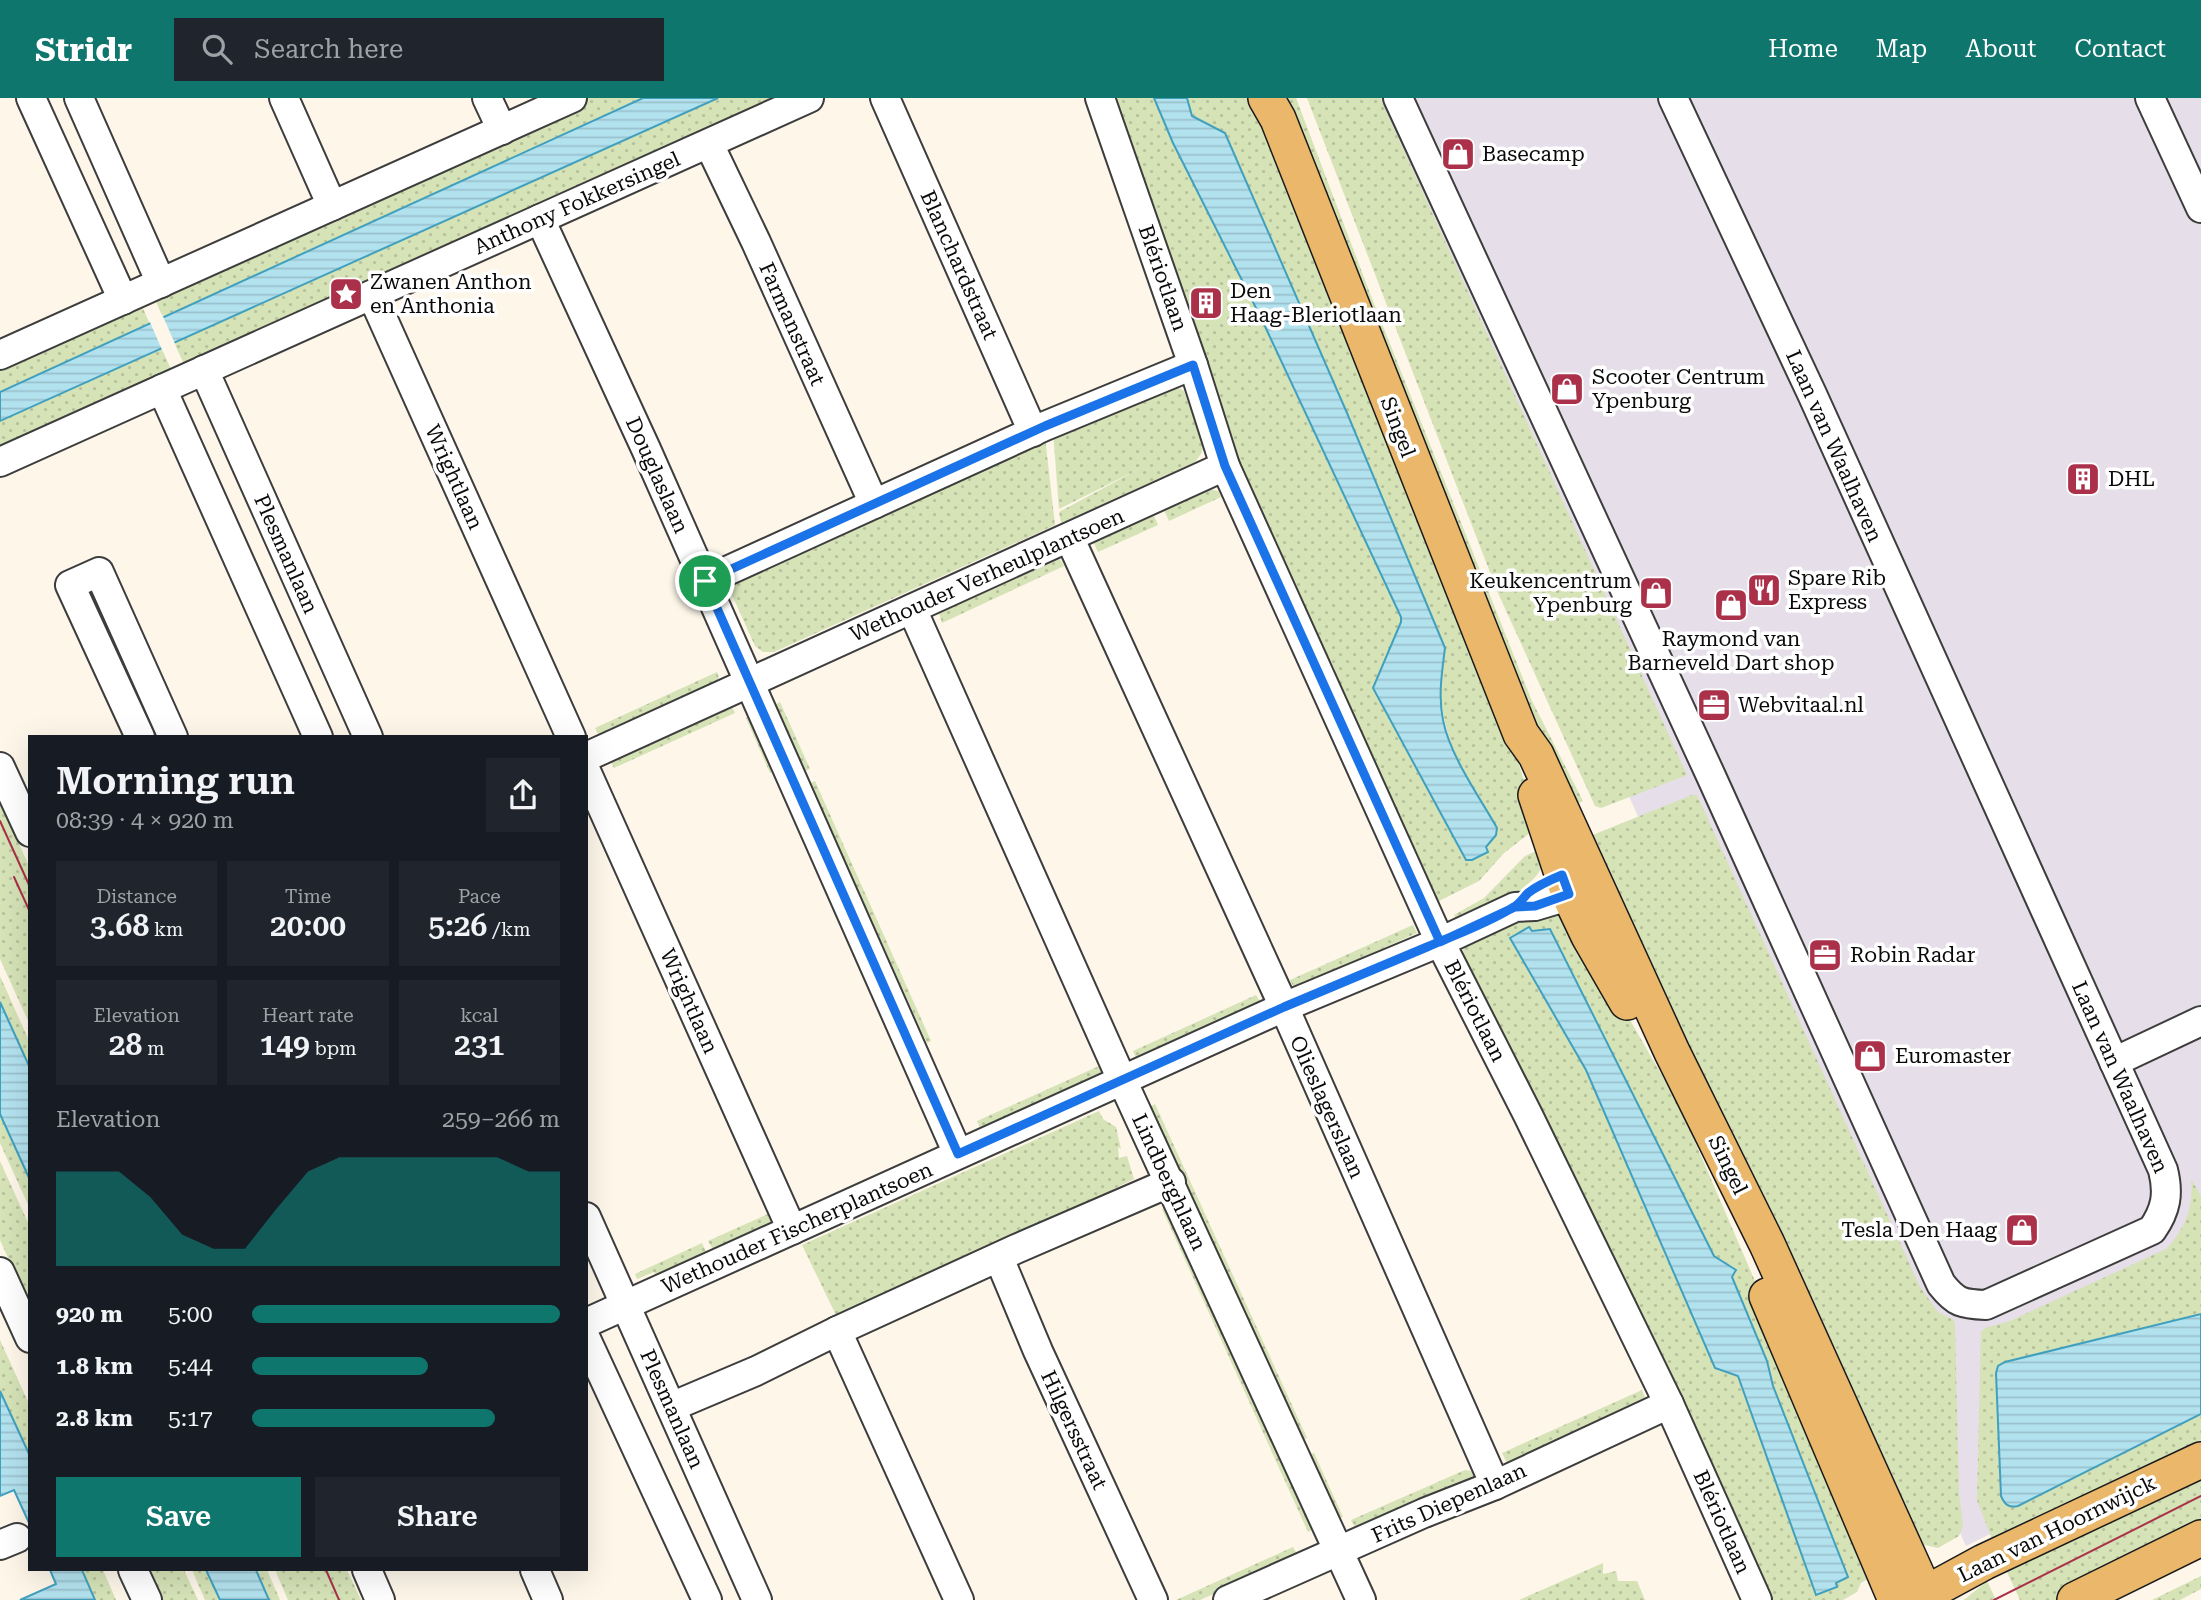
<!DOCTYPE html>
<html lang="en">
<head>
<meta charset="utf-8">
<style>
  body { margin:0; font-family:"Roboto Serif",serif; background:#20242c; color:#f1f3f6; height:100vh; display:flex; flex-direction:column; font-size:26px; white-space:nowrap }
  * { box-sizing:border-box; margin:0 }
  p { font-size:23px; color:#9ea1a6 }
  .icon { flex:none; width:38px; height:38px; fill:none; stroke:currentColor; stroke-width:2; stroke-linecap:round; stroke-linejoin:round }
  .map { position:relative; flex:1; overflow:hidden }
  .sheet { position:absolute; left:28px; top:637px; width:560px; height:836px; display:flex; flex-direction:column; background:#171b24; border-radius:0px; box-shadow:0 7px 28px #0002 }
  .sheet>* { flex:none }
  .pin { position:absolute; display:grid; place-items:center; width:60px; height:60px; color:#fff; margin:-30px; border:4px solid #fff; border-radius:50%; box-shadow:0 2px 7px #0007 }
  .round { display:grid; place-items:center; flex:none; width:74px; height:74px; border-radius:0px; background:#20242c }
  .summary { display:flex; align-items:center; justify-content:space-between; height:119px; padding:0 28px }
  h1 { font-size:38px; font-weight:600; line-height:52px }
  .metrics { display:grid; grid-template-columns:repeat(3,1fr); gap:10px; height:119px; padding:7px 28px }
  .metrics div { display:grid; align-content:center; border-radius:0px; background:#20242c; text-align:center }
  .metrics b { font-size:30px; font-weight:600 }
  .metrics small { font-size:19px; font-weight:400 }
  .metrics p { font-size:19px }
  .chart { height:196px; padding:14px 28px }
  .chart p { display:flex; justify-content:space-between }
  .chart svg { width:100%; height:126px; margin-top:7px; fill:#0f766e; opacity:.7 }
  .primary-button { display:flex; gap:14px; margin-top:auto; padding:14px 28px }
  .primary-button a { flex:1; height:80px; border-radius:0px; background:#0f766e; color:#fff; font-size:28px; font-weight:600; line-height:80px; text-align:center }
  .primary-button a+a { background:#20242c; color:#f1f3f6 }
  ul { padding:0 28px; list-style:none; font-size:23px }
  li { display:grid; grid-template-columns:112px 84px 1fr; align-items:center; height:52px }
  li i { height:18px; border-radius:9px; background:#0f766e }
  header { display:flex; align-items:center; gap:42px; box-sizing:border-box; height:98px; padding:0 35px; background:#0f766e; color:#fff }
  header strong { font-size:33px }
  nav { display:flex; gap:38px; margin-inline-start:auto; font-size:24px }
  .search { width:490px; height:63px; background:#20242c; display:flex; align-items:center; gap:18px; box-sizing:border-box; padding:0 24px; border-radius:0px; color:#9ea1a6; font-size:26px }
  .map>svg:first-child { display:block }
</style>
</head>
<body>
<header>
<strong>Stridr</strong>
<div class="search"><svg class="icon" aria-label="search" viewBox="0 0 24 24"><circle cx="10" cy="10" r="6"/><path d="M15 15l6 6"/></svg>Search here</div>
<nav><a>Home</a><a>Map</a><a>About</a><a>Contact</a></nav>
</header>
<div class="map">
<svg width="2201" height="1502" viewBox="0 0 2201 1502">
  <defs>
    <pattern id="grass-dots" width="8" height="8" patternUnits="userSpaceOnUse" patternTransform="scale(1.75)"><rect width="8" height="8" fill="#d5e3b7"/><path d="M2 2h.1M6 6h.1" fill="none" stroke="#b6c19c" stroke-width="1.8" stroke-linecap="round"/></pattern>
    <pattern id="water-rules" width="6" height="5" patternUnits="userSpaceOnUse" patternTransform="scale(1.75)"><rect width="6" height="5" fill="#b3e2ef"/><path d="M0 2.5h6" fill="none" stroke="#99c1cc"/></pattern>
  </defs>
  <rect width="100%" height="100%" fill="#fdf6e9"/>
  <!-- industrial -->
  <polygon fill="#e6dee8" points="1315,0 2201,0 2201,1331 1966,1448"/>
  <!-- grass -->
  <g fill="url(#grass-dots)" fill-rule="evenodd">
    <polygon points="588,0 643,0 163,220 154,199 155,195"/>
    <polygon points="718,0 793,0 343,194 186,270 174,245 347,165"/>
    <path d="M1113 0H1154C1186 75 1225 147 1261 220 1309 319 1357 418 1401 519V524L1373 590 1466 762H1472L1487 754 1486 750 1496 737C1466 678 1428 624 1445 555L1347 315 1225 35 1192 18 1187 0H1257L1500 608 1537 723 1531 734 1504 755 1479 783 1439 803 1430 801 1330 575 1335 572 1331 563 1325 564 1249 396Z"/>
    <polygon points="1283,0 1296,0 1371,198 1532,603 1583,703 1570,709 1518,601"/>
    <polygon points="1307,0 1380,0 1687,677 1601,710 1595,708 1498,495"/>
    <polygon points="140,204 150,226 0,294 0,264"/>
    <polygon points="162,251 173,276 0,357 0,323"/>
    <polygon points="1176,288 1184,293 1204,347 1201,356 1195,364 1061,425 1059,414 1139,371 1059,411 1053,333"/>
    <polygon points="1045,339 1055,427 774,554 763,554 755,548 732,497 734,487 739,481"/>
    <polygon points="1209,391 1218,393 1221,399 1169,423 1164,412"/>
    <polygon points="1154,418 1158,427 1098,454 1094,445"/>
    <polygon points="1060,461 1064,468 942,525 939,515"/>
    <polygon points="95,485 121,540 108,546 82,491"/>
    <polygon points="717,574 719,580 713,586 598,636 595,630"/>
    <polygon points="780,604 810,671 805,673 775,607"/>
    <polygon points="732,609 735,615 614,670 611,664 620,658 724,610"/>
    <polygon points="750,618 774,673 770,675 746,620"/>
    <polygon points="815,683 931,943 927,945 810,685"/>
    <polygon points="1692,697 1697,697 1920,1189 1938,1214 1954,1222 1955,1226 1959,1396 1963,1427 1959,1438 1938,1450 1925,1447 1917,1451 1590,738"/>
    <polygon points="0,704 30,770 30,927 0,861"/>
    <path d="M1541 751C1543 756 1545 761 1543 766 1534 793 1482 812 1458 824L1454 817 1484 800 1525 758Z"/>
    <path d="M1560 815 1616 898 1679 1007 1758 1190 1871 1479 1861 1485 1857 1494 1843 1502H1769L1460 860 1466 845 1516 819ZM1529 830 1531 833 1550 831 1714 1158 1733 1169 1736 1175 1732 1179 1767 1262 1773 1288 1847 1479 1836 1485 1837 1489 1816 1496 1738 1277 1654 1127 1586 972 1510 840Z"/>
    <polygon points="1413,827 1417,835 1294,890 1290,882"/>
    <polygon points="0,878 30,945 30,970 0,904"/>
    <polygon points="1256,897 1261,905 1137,962 1133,953"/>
    <polygon points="1099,968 1103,977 981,1032 977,1023"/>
    <polygon points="1155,1006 1307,1340 1302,1342 1150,1009"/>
    <polygon points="1099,1013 1103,1021 1116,1029 1121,1051 1118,1049 1119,1060 1127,1058 1134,1081 1114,1091 1116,1096 837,1219 802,1147"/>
    <polygon points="0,1016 30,1082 30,1111 0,1045"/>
    <polygon points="0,1063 30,1129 30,1208 0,1142"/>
    <path d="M2191 1081 2201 1098V1216L2005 1264 1998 1268 1996 1275 2001 1398 2018 1408 2201 1316V1345L1994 1447 1977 1402 1981 1234 1985 1230 2010 1223 2166 1151C2186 1130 2194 1109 2191 1081Z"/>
    <polygon points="1167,1109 1312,1432 1308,1434 1162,1111"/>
    <polygon points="768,1116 772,1126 719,1151 712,1150 708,1143"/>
    <polygon points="702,1145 707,1156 657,1179 654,1174 637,1181 635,1176"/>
    <polygon points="0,1242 30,1308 30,1358 0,1293"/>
    <polygon points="1642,1292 1646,1302 1507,1365 1502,1355"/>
    <polygon points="1314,1355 1343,1419 1337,1421 1309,1358"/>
    <polygon points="1465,1372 1471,1373 1474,1379 1356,1432 1351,1422"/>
    <polygon points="2201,1375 2201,1432 2060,1502 2020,1502 2006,1472"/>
    <polygon points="1293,1449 1298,1458 1200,1502 1176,1502"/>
    <polygon points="1603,1465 1603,1476 1616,1473 1618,1483 1637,1483 1645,1502 1519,1502"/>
    <polygon points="82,1472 103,1472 116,1502 95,1502"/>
    <polygon points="149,1472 184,1472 198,1502 162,1502"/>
    <polygon points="192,1472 206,1472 220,1502 205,1502"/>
    <polygon points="256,1472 267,1472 280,1502 269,1502"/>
    <polygon points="275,1472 347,1472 361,1502 288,1502"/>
    <polygon points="2201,1478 2201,1491 2180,1502 2152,1502"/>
    <polygon points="1987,1483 1996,1502 1964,1502"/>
  </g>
  <!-- water -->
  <g fill="url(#water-rules)" stroke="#41a0be" stroke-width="2">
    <polygon points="643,0 718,0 0,323 0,294"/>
    <path d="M1154 0H1187L1192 18 1225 35 1347 315 1445 550C1442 574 1438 598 1443 622 1450 658 1479 698 1497 730L1496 737 1486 749 1488 754 1472 762H1466L1373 590 1401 524V519L1262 222 1173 45Z"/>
    <polygon points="1529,829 1532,833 1550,831 1714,1158 1736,1172 1732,1179 1767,1263 1773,1288 1848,1479 1836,1485 1837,1489 1816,1497 1738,1278 1715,1270 1586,972 1510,840"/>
    <polygon points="0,904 30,970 30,1082 0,1016"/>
    <path d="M2201 1216V1316L2018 1408C2009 1410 2005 1407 2001 1398L1996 1275 1998 1268 2005 1264Z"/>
    <polygon points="0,1293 30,1358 30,1427 14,1392 0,1398"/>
    <polygon points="50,1472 82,1472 95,1502 20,1502 56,1486"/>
    <polygon points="206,1472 256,1472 269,1502 220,1502"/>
  </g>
  <!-- pier -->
  <polygon fill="#fdf6e9" points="162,216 176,248 163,254 149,222"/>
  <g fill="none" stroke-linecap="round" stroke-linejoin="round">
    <!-- minor casing -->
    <g stroke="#3d3d3d" stroke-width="32">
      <g id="minor">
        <polyline points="31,0 123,202"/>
        <polyline points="79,0 161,185"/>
        <polyline points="284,0 332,108"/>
        <polyline points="487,0 502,32"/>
        <polyline points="885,0 1033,334"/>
        <polyline points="1100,0 1193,267 1225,368 1440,844 1528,1017 1669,1306 1757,1502"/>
        <path d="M1398 0 1711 678 1941 1186C1956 1205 1962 1206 1986 1207L2152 1132C2166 1112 2169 1096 2163 1072L1812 296 1673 0"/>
        <polyline points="2150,0 2201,110"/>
        <polyline points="709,46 756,144 874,406"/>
        <polyline points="540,121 646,351 958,1056"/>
        <polyline points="372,197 571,639"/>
        <polyline points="0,257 572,0"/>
        <polyline points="204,272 368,639"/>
        <polyline points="162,291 318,639"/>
        <polyline points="0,364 809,0"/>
        <polyline points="1070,441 1284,909 1495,1387"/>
        <polyline points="705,483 1045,328 1193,267"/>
        <polyline points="912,511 1122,982 1361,1502"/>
        <polyline points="140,639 70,487 99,474 173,639"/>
        <polyline points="586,659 1225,368"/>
        <polyline points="0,669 30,734"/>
        <polyline points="586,673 792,1132"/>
        <polyline points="2114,964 2201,923"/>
        <polyline points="586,1119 757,1502"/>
        <polyline points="999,1160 1038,1253 1153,1502"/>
        <polyline points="0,1174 30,1240"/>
        <polyline points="586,1225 1284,909 1440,844 1515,809 1535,808 1555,802 1569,796 1584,784"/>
        <polyline points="837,1233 959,1502"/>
        <polyline points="586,1241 707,1502"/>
        <polyline points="671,1309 756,1273 837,1233 1016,1151 1171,1084"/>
        <polyline points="0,1447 17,1440"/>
        <polyline points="133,1472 147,1502"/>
        <polyline points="367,1472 380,1502"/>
        <polyline points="535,1472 548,1502"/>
        <polyline points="1228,1502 1424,1415 1495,1387 1669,1306"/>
      </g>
    </g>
    <!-- major casing -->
    <g stroke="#1b1b1b" stroke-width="38">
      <g id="major">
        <polyline points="1266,0 1278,21 1521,636 1536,657 1672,954 1767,1146 1928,1502"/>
        <polyline points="1536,697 1569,796 1589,838 1627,904"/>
        <polyline points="1767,1198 1896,1502"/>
        <polyline points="1914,1502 1984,1464 2201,1362"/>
        <polyline points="2075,1502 2201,1440"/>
      </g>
    </g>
    <!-- minor -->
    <use href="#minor" stroke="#fff" stroke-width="28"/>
    <!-- major -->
    <use href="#major" stroke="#eab76b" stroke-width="35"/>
    <!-- tram -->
    <g stroke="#ab314a" stroke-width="2">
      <polyline points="0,723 30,789"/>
      <polyline points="14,779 30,814"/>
      <polyline points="326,1472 339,1502"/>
      <polyline points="1994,1502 2201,1398"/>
    </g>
  </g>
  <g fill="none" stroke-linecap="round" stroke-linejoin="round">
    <!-- route casing -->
    <g stroke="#fff" stroke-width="14">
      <path id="route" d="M705 483 958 1056 1284 909 1427 849C1455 837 1486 826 1512 810 1519 807 1523 800 1528 795 1538 787 1550 782 1562 777L1569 796 1535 808 1515 809 1440 844 1225 368 1193 267 1045 328 705 483"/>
    </g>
    <!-- route -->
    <use href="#route" stroke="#1a73e8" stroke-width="9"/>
  </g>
  <!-- icons -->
  <defs>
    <g id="shop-square" transform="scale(1.75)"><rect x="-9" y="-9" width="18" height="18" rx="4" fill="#ab314a" stroke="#fff"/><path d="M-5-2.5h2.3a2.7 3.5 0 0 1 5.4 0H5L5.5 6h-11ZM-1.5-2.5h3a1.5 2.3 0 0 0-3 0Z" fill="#fff"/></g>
    <g id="sight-square" transform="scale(1.75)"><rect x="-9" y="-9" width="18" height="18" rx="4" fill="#ab314a" stroke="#fff"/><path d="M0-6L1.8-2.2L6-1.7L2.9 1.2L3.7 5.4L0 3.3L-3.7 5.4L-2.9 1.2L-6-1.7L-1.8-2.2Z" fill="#fff"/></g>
    <g id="building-square" transform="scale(1.75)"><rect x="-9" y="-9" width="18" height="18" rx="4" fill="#ab314a" stroke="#fff"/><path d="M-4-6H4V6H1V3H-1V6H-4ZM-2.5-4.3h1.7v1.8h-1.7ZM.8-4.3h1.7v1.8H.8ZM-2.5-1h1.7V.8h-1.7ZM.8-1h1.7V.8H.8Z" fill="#fff"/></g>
    <g id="restaurant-square" transform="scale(1.75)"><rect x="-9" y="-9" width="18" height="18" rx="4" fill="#ab314a" stroke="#fff"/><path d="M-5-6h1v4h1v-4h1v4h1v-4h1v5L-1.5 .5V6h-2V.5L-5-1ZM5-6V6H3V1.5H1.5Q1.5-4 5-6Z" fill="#fff"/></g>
    <g id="office-square" transform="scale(1.75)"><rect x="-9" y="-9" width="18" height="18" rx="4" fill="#ab314a" stroke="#fff"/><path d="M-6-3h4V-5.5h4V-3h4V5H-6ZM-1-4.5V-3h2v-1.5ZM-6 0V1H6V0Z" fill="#fff"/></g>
  </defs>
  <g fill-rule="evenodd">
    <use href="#shop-square" x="1458" y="56"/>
    <use href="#sight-square" x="346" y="196"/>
    <use href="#building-square" x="1206" y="205"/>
    <use href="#shop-square" x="1567" y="291"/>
    <use href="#building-square" x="2083" y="381"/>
    <use href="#restaurant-square" x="1764" y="492"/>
    <use href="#shop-square" x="1656" y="495"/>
    <use href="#shop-square" x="1731" y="507"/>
    <use href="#office-square" x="1714" y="607"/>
    <use href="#office-square" x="1825" y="857"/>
    <use href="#shop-square" x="1870" y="958"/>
    <use href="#shop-square" x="2022" y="1132"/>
  </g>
  <g text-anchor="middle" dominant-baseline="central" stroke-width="7" stroke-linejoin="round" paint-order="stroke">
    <!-- poi labels -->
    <g font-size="21" fill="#0a0a0a" stroke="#fff" text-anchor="start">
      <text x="1482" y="56">Basecamp</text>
      <text x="370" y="184">Zwanen Anthon<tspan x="370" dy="24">en Anthonia</tspan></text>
      <text x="1230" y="193">Den<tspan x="1230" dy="24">Haag-Bleriotlaan</tspan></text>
      <text x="1592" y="279">Scooter Centrum<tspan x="1592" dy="24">Ypenburg</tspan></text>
      <text x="2108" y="381">DHL</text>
      <text x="1788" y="480">Spare Rib<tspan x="1788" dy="24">Express</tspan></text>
      <text x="1632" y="483" text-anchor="end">Keukencentrum<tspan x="1632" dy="24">Ypenburg</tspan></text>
      <text x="1731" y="541" text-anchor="middle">Raymond van<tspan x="1731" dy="24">Barneveld Dart shop</tspan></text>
      <text x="1738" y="607">Webvitaal.nl</text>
      <text x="1850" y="857">Robin Radar</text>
      <text x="1895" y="958">Euromaster</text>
      <text x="1997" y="1132" text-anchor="end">Tesla Den Haag</text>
    </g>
    <!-- street labels -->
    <g font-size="21" fill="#0a0a0a" stroke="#fff">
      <text transform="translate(577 105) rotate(-24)">Anthony Fokkersingel</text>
      <text transform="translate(959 167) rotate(66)">Blanchardstraat</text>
      <text transform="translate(1163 180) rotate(71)">Blériotlaan</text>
      <text transform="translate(792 226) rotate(66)">Farmanstraat</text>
      <text transform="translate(1398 329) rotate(69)">Singel</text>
      <text transform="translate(1834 348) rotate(66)">Laan van Waalhaven</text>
      <text transform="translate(657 377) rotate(66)">Douglaslaan</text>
      <text transform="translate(454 379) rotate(66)">Wrightlaan</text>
      <text transform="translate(286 456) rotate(66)">Plesmanlaan</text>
      <text transform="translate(987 477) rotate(-24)">Wethouder Verheulplantsoen</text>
      <text transform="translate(689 903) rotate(66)">Wrightlaan</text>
      <text transform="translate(1475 913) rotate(63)">Blériotlaan</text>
      <text transform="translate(2120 979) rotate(66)">Laan van Waalhaven</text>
      <text transform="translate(1327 1009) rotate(66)">Olieslagerslaan</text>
      <text transform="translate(1728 1067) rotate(64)">Singel</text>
      <text transform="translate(1169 1084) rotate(65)">Lindberghlaan</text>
      <text transform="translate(797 1130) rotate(-24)">Wethouder Fischerplantsoen</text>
      <text transform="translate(672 1311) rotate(66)">Plesmanlaan</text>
      <text transform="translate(1074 1332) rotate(65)">Hilgersstraat</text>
      <text transform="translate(1449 1405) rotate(-24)">Frits Diepenlaan</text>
      <text transform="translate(1722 1424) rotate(66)">Blériotlaan</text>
      <text transform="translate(2057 1431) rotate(-26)">Laan van Hoornwijck</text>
    </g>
  </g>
</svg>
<div class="pin" style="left:705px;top:483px;background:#1e9e55"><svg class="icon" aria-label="arrive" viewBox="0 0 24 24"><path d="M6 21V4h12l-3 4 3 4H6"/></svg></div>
<section class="sheet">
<div class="summary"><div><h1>Morning run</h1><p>08:39 · 4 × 920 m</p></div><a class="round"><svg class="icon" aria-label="share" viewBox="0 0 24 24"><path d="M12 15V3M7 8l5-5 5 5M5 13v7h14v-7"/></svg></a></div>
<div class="metrics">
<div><p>Distance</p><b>3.68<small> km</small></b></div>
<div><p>Time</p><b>20:00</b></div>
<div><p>Pace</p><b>5:26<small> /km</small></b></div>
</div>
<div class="metrics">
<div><p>Elevation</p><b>28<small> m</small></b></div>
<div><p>Heart rate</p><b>149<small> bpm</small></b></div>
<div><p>kcal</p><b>231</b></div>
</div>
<div class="chart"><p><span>Elevation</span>259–266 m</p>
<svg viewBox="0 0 160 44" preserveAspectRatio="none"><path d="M0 44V11L10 11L20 11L30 20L40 33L50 38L60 38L70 24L80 11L90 6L100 6L110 6L120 6L130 6L140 6L150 11L160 11V44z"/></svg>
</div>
<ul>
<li><b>920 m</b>5:00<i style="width:100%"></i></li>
<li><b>1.8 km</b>5:44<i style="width:57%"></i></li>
<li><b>2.8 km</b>5:17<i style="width:79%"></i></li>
</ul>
<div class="primary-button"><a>Save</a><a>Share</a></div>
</section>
</div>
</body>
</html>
